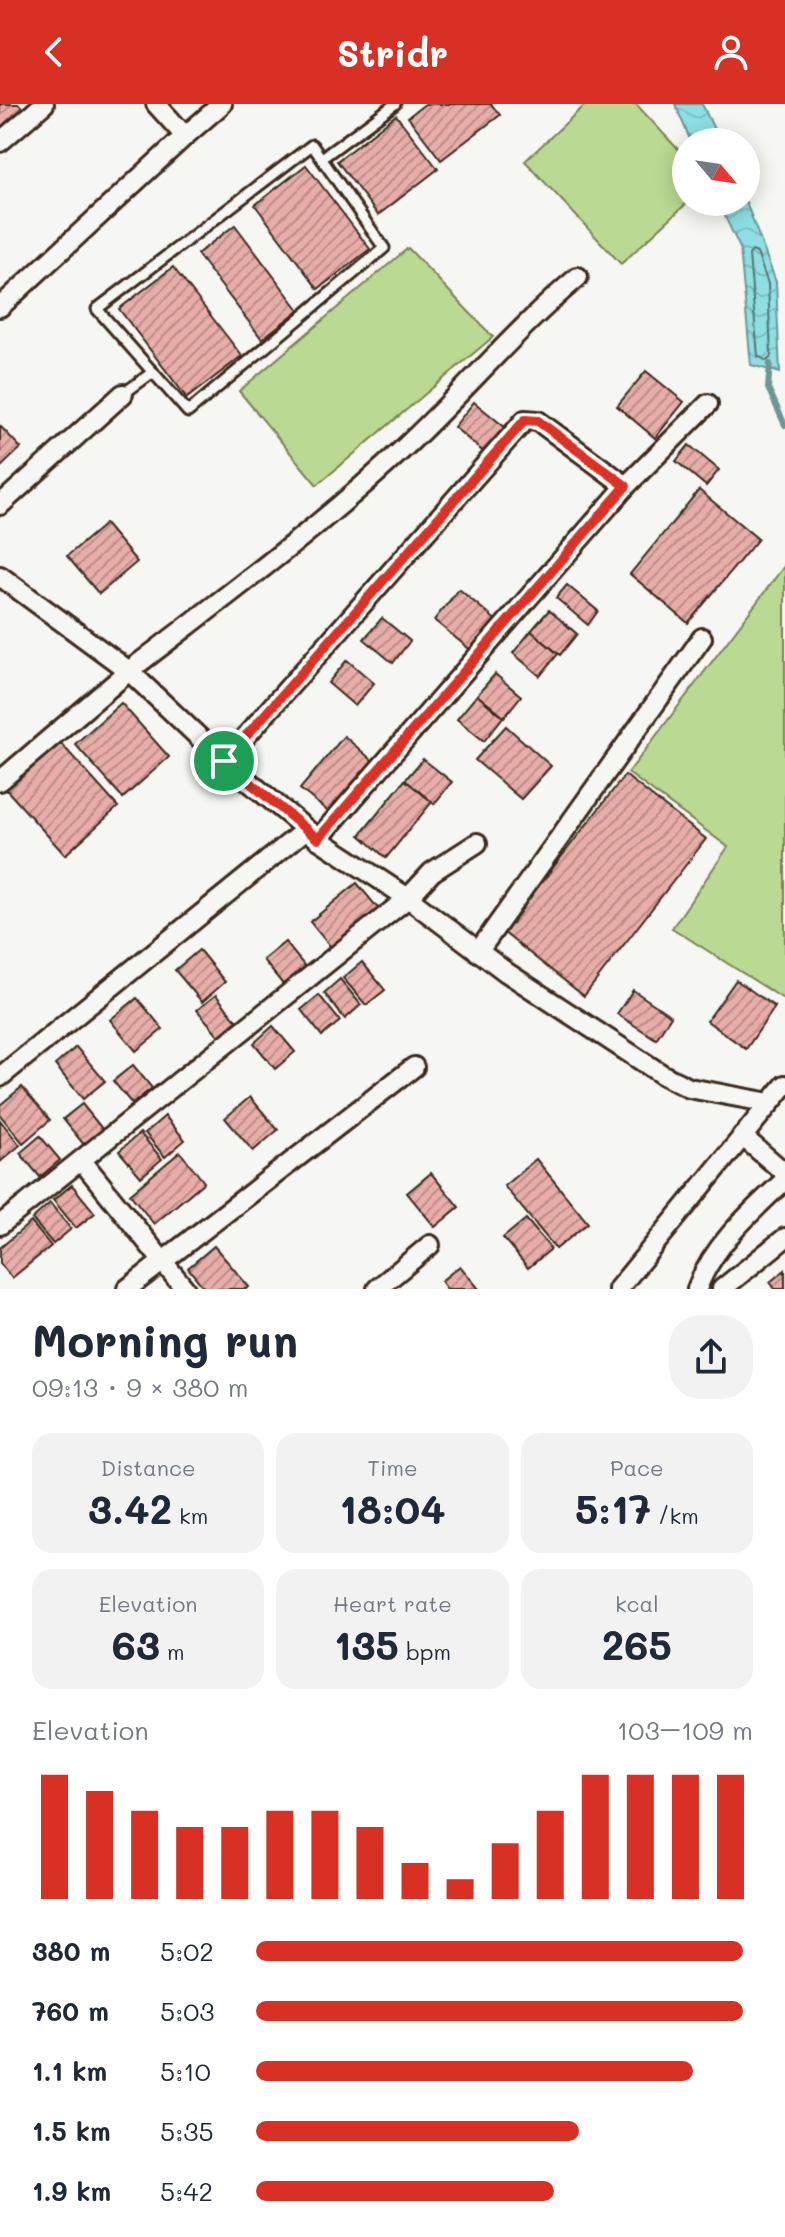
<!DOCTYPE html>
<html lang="en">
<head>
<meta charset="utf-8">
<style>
  body { margin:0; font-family:Mali,sans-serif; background:#f2f2f3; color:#1f2937; height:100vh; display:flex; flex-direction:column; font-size:30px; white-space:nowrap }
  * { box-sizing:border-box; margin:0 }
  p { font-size:26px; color:#747a83 }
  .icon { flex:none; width:44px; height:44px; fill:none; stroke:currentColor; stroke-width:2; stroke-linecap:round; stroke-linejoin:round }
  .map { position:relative; height:1185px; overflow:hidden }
  .panel { display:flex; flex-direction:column; background:#fff; flex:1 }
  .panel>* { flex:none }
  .needle { width:52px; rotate:119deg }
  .buttons { position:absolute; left:672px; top:24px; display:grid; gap:16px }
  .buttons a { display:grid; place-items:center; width:88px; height:88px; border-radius:50%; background:#fff; box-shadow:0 4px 20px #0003; font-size:40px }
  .pin { position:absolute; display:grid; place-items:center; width:68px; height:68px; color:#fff; margin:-34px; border:4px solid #fff; border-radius:50%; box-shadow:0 2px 8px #0007 }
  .round { display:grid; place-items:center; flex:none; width:84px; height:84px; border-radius:32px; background:#f2f2f3 }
  .headline { display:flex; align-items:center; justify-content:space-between; height:136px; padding:0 32px }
  h1 { font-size:44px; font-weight:700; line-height:60px }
  .figures { display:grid; grid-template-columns:repeat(3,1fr); gap:12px; height:136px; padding:8px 32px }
  .figures div { display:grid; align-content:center; border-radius:20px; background:#f2f2f3; text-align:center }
  .figures b { font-size:40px; font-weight:700 }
  .figures small { font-size:22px; font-weight:400 }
  .figures p { font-size:22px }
  .chart { height:224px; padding:16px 32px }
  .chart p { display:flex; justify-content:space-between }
  .chart svg { width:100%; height:144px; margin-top:8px; stroke:#d93025; stroke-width:6 }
  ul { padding:0 32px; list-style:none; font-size:26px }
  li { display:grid; grid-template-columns:128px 96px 1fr; align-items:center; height:60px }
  li i { height:20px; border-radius:10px; background:#d93025 }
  header { display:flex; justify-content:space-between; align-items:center; height:104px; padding:0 32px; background:#d93025; color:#fff; font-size:36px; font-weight:700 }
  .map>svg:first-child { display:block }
</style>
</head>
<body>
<header><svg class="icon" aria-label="back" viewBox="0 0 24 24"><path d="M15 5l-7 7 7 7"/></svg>Stridr<svg class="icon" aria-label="person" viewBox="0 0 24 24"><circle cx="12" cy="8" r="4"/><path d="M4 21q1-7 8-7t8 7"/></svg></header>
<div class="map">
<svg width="785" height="1185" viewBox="0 0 785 1185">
  <defs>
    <pattern id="water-waves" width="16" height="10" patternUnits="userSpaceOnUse" patternTransform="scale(2)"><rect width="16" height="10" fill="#8ddfe4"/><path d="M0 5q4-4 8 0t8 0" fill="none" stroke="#7bc0c3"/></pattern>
    <pattern id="building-hatch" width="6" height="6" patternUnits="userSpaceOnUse" patternTransform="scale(2)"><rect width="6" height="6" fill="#e8ada9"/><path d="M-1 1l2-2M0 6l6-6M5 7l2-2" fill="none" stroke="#bd8d89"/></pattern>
  </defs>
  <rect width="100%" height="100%" fill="#f6f6f2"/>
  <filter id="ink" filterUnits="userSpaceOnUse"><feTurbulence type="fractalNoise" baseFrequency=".0125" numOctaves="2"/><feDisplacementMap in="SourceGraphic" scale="16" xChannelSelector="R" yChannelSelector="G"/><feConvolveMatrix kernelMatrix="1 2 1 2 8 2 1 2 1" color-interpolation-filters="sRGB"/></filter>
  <g filter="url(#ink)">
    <!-- grass -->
    <g fill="#bad992" stroke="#7a8258" stroke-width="2">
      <polygon points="586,0 636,0 686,54 688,98 621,160 525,57"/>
      <polygon points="408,144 493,233 317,381 239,287"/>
      <polygon points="785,461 785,896 672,824 728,743 628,669"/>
    </g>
    <!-- water -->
    <g fill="url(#water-waves)" stroke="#6c9795" stroke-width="2">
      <polygon points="675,0 702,0 720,38 691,38"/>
      <polygon points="718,98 746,98 776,178 780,269 751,261 740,144"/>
    </g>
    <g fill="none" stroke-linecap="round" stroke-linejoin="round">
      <!-- shore -->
      <polygon stroke="#5c726d" stroke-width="2" points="752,147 757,149 768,180 771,253 767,257 758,252 749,151"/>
      <!-- stream -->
      <polyline stroke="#6c9795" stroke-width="6" points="770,260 768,284 785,321"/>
    </g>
    <!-- building -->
    <g fill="url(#building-hatch)" stroke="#3b2a1e" stroke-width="2">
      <polygon points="0,0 19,0 24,6 0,28"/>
      <polygon points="425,0 491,0 500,11 441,56 408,13"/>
      <polygon points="396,11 438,65 378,111 337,57"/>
      <polygon points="306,61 370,145 318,185 255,101"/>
      <polygon points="235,121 299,206 262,235 197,150"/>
      <polygon points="173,163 242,252 187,294 119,205"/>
      <polygon points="646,267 684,298 655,334 617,302"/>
      <polygon points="474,298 507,325 486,350 454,323"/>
      <polygon points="0,322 21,344 0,364"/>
      <polygon points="689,341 719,366 706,382 676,357"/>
      <polygon points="699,386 758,435 688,519 630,470"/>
      <polygon points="105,420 137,458 99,490 67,452"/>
      <polygon points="567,481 598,507 588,521 556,494"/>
      <polygon points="459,485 498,518 473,548 434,516"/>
      <polygon points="549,506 577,530 560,551 531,527"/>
      <polygon points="382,514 410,537 393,559 364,535"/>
      <polygon points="531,527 558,550 540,572 513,549"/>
      <polygon points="347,556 374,579 355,602 328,579"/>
      <polygon points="495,570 521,592 504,613 477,591"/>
      <polygon points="477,591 503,613 484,637 457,615"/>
      <polygon points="121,599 169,653 123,694 75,640"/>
      <polygon points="506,622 551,662 521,695 475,656"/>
      <polygon points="344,632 373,657 330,709 300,685"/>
      <polygon points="57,635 118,703 65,751 4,683"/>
      <polygon points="423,655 452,678 434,700 405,676"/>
      <polygon points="625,671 706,735 584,892 503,828"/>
      <polygon points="405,676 432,698 386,754 360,731"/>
      <polygon points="357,779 381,808 334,847 310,818"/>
      <polygon points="285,838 308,866 286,884 263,856"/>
      <polygon points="199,846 225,878 202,898 175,866"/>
      <polygon points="362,858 385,886 366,901 343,874"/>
      <polygon points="340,875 361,901 345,915 324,889"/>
      <polygon points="736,876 775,903 746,945 707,917"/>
      <polygon points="633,886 671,912 656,935 617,910"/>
      <polygon points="216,891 238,918 220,933 197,906"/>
      <polygon points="319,891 340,917 322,932 301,906"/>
      <polygon points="137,894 163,925 136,947 110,916"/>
      <polygon points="273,922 295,948 275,965 254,939"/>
      <polygon points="76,943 105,977 83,995 55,961"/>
      <polygon points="133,961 152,984 132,1000 113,977"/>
      <polygon points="22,983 50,1016 23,1039 0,1011 0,1001"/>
      <polygon points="250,993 278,1026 253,1047 225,1014"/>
      <polygon points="82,1000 103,1026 85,1042 63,1015"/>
      <polygon points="165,1012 185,1036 165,1053 145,1029"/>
      <polygon points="0,1016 20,1041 0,1058"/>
      <polygon points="140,1029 162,1055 141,1073 119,1047"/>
      <polygon points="40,1032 60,1056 40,1073 20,1049"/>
      <polygon points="180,1048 204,1078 154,1120 130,1090"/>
      <polygon points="536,1055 588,1119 556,1145 504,1082"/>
      <polygon points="431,1069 459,1103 435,1123 407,1089"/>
      <polygon points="72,1081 95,1109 76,1124 53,1096"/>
      <polygon points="50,1099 71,1125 53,1140 32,1115"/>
      <polygon points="526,1115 551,1145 528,1164 503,1134"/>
      <polygon points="31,1118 51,1142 12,1174 0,1159 0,1144"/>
      <polygon points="214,1142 249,1183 247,1185 205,1185 188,1164"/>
      <polygon points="460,1162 479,1185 447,1185 441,1177"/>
      <polygon points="785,1166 785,1185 775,1185 770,1178"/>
    </g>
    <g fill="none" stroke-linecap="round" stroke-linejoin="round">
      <!-- service casing -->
      <g stroke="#3b2a1e" stroke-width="15">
        <g id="service">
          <polygon points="312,41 384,144 188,308 97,205"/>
          <polyline points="322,54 395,0"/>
          <polyline points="123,290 153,268"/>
        </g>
      </g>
      <!-- minor casing -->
      <g stroke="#3b2a1e" stroke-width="24">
        <g id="minor">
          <polyline points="185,32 222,0"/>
          <polyline points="0,38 44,0"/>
          <polyline points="0,203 185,32 156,0"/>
          <polyline points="708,300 626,382 318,735 408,794 506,868 663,971 689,984 770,999 785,981"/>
          <polyline points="0,401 123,290"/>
          <polyline points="0,472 129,567 0,677"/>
          <polyline points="224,657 525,316 538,317 626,382"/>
          <path d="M318 735 224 657 129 567C222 495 318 425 404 344 464 288 516 225 578 173"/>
          <polyline points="478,848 702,534"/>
          <polyline points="0,973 304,727"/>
          <polyline points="742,1032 785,1069"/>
          <polyline points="82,1057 185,1185"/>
          <polyline points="0,1121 408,794 432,768 477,739"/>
          <polyline points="127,1185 414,963"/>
          <polyline points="377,1185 430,1141"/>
          <polyline points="618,1185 770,999"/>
          <path d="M697 1185C712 1142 752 1107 785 1076"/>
          <polyline points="722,1185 785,1134"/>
        </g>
      </g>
      <!-- service -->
      <use href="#service" stroke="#f6f6f2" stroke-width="9"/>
      <!-- minor -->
      <use href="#minor" stroke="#f6f6f2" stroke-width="18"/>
    </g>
  </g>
  <g fill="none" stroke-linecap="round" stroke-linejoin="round" filter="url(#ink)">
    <!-- route casing -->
    <g stroke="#fff" stroke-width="16">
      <polygon id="route" points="525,316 538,317 626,382 318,735 224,657"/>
    </g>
    <!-- route -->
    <use href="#route" stroke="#d93025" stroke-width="10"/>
  </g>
</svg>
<div class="buttons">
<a><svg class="needle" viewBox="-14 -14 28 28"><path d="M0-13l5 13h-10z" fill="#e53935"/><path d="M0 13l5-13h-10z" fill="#747a83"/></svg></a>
</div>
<div class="pin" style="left:224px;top:657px;background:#1e9e55"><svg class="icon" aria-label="arrive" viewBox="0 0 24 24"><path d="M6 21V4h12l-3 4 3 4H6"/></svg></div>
</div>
<section class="panel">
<div class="headline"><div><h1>Morning run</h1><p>09:13 · 9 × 380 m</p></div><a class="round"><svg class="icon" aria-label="share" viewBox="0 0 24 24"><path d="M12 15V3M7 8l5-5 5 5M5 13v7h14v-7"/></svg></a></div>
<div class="figures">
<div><p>Distance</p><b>3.42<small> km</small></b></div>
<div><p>Time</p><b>18:04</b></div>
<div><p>Pace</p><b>5:17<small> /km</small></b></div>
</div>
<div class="figures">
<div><p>Elevation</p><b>63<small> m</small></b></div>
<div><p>Heart rate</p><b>135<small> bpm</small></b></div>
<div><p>kcal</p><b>265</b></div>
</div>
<div class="chart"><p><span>Elevation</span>103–109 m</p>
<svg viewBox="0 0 160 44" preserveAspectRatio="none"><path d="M5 44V6M15 44V11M25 44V17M35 44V22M45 44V22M55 44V17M65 44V17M75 44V22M85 44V33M95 44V38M105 44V27M115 44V17M125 44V6M135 44V6M145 44V6M155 44V6"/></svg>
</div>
<ul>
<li><b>380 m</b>5:02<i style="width:98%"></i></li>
<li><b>760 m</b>5:03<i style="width:98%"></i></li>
<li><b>1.1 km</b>5:10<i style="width:88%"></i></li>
<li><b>1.5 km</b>5:35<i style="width:65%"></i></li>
<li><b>1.9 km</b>5:42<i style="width:60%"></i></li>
</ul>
</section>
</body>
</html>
